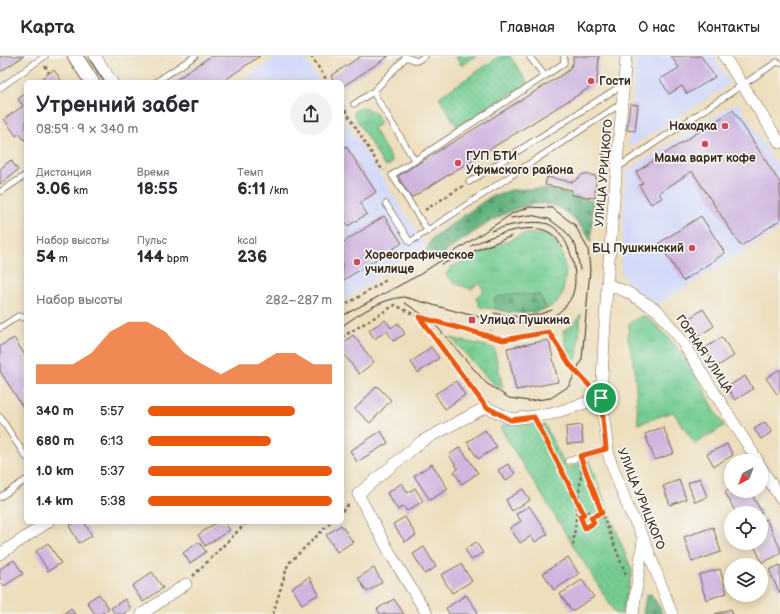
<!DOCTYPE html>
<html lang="ru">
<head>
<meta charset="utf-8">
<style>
  body { margin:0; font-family:"Balsamiq Sans",sans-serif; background:#f2f2f3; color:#2b2b33; height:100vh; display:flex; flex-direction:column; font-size:15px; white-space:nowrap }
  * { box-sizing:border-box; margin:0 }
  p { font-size:13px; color:#7c7c81 }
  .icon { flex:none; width:22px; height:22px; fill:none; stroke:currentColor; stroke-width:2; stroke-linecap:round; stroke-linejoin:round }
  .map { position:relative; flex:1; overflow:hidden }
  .drawer { position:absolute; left:24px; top:24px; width:320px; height:444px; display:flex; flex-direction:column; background:#fff; border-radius:6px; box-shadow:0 2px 10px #0003 }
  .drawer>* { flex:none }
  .needle { width:26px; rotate:221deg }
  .tools { position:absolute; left:724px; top:398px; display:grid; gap:8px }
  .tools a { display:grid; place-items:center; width:44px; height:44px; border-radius:50%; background:#fff; box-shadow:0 2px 10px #0003; font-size:20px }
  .pin { position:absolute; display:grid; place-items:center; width:34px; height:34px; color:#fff; margin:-17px; border:2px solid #fff; border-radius:50%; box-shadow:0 1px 4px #0007 }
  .round { display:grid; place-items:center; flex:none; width:42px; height:42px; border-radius:21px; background:#f2f2f3 }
  .overview { display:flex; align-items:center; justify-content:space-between; height:68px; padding:0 12px }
  h1 { font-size:22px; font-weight:700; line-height:30px }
  .metrics { display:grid; grid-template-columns:repeat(3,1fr); gap:6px; height:68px; padding:4px 12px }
  .metrics div { display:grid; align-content:center }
  .metrics b { font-size:17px; font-weight:700 }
  .metrics small { font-size:11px; font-weight:400 }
  .metrics p { font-size:11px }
  .chart { height:112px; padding:8px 12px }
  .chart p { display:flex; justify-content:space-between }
  .chart svg { width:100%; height:72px; margin-top:4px; fill:#ea580c; opacity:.7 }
  ul { padding:0 12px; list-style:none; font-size:13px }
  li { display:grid; grid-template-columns:64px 48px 1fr; align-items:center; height:30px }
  li i { height:10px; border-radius:5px; background:#ea580c }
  header { display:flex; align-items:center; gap:24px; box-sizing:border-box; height:56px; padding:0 20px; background:#fff; border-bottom:1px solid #e1e1e2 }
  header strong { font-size:19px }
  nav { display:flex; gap:22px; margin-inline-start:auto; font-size:14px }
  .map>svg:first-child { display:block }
</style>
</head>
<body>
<header>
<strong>Карта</strong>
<nav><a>Главная</a><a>Карта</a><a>О нас</a><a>Контакты</a></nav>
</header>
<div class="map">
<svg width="780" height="558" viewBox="0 0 780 558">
  <defs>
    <pattern id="grass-tufts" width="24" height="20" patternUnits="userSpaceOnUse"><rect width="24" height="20" fill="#74cc92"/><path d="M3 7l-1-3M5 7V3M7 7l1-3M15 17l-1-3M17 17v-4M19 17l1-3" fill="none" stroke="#65af7d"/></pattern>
    <pattern id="forest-firs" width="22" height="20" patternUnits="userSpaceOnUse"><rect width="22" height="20" fill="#5fb07c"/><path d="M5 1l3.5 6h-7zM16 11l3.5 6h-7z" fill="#508f65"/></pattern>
    <pattern id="park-dots" width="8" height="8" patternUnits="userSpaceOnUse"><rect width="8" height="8" fill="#74cc92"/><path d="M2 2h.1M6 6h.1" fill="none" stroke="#65af7d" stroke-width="1.8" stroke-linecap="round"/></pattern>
  </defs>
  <rect width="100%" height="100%" fill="#f6f6f2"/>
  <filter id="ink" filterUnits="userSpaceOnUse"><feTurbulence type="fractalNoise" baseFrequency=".025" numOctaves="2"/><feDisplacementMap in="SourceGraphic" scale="8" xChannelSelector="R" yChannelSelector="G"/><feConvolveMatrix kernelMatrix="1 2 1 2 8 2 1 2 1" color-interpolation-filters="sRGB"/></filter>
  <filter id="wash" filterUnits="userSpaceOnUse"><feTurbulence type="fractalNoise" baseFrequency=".012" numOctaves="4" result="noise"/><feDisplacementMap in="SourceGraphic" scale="16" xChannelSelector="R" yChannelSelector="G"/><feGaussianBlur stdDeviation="0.9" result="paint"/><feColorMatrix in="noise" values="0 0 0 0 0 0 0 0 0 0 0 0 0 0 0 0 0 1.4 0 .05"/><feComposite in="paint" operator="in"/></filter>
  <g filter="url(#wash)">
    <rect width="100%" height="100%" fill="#eddebc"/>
    <!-- built -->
    <g fill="#d3d9f9">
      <polygon points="277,0 303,0 320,26 241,26"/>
      <polygon points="636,0 713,0 730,28 628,92"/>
      <polygon points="738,46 780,115 780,173 658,248 629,229 621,215 626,115"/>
      <polygon points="342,60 426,189 342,246"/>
    </g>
    <!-- grass -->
    <g fill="url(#grass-tufts)" stroke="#587b58">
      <polygon points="361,51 375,56 380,65 379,69 373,72 392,104 391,108 387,110 383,108 354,59 354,55"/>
      <polygon points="525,177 550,180 562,197 566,215 563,237 558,246 547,253 540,239 495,242 495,253 480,251 476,242 484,234 479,227 471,233 454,227 446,219 451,211"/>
      <polygon points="581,258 577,301 574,306 571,305 568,299 563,275 574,268"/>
      <path d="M643 259C681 285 702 331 724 370L695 388 673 356 638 368 635 314 628 282 629 268Z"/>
      <polygon points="451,282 494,292 503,332 491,326"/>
    </g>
    <!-- forest -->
    <g fill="url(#forest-firs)" stroke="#4d6d4d">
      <path d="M525 133H547L593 145 591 185C582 171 568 153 551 149 516 139 460 187 432 206L426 202 427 193 432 182 490 141 511 134Z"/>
      <path d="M509 238 540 239 547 253C530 258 513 259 495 253V242Z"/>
      <polygon points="651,538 660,552 662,558 643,558 646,539"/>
    </g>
    <!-- park -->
    <g fill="url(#park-dots)" stroke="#587b58">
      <polygon points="455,0 476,0 462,10"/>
      <polygon points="500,0 510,0 528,27 458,72 439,41"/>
      <polygon points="506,368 545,369 566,412 589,405 632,515 622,558 616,558 500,372"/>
    </g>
    <g id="blocks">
      <!-- building -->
      <g fill="#cfb5df">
        <polygon points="0,0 24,0 0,16"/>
        <polygon points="211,0 260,0 222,26 173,26"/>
        <polygon points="361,0 389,0 342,31 342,26 334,26 331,20"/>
        <polygon points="573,0 599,0 597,27 411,142 398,120 568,15 573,7"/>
        <polygon points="671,0 701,0 715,21 687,38 682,30 669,38 660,23 679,12"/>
        <polygon points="54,14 62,26 37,26 49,17"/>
        <polygon points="26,37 26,83 24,84 19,77 16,80 4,63 23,50 18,43"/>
        <polygon points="630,48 638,49 635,75 627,74"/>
        <polygon points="733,54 780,127 780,164 741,190 692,115 659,137 662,142 651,148 639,129 643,127 636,116"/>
        <polygon points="346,90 376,136 360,147 367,158 348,170 342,161 342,92"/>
        <polygon points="11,104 18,114 0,128 0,113"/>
        <polygon points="583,118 596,120 595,142 571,139 572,134 545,129 547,121 573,126"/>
        <polygon points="384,160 402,187 342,225 342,187"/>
        <polygon points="701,160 725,197 683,225 659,187"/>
        <polygon points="703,253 714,270 697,281 687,264"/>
        <polygon points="385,264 391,272 398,267 405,278 393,285 387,275 374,283 369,274"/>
        <polygon points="353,279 374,306 359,318 342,296 342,288"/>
        <polygon points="722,281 734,300 713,313 709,306 712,304 705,292"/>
        <polygon points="14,282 26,301 26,356 0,315 0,290"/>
        <polygon points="549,284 558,326 516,334 507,292"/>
        <polygon points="431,291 439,302 418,317 411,306"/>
        <polygon points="780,313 780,336 777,338 766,322"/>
        <polygon points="745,320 753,333 735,344 727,331"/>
        <polygon points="456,325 465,339 445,353 435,338"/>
        <polygon points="377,330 391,344 370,367 355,353"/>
        <polygon points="765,366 772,376 761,383 754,373"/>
        <polygon points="581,369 583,387 567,388 566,371"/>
        <polygon points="663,371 674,397 655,404 645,378"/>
        <polygon points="485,374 497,391 478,403 467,386"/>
        <polygon points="381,375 388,387 357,406 350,395"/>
        <polygon points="727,388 733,399 714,410 707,398"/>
        <polygon points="460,391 478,417 462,428 454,416 458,413 449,399"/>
        <polygon points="432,408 448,433 430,444 414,420"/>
        <polygon points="508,408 515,418 505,425 498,414"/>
        <polygon points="700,422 707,441 695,446 688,427"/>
        <polygon points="679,424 686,443 670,449 663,430"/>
        <polygon points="402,427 408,437 415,432 423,445 407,455 403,450 398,454 387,437"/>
        <polygon points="523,433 530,444 512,455 506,444"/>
        <polygon points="731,433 731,435 750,435 762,457 736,457 725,436"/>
        <polygon points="529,450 548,478 535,486 531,480 520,487 510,472 521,465 516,458"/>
        <polygon points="405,461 416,479 405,486 393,468"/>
        <polygon points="766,463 780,492 780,498 762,507 753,487 761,487 761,465"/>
        <polygon points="76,466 84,466 92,480 79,487 69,470"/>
        <polygon points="217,466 224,466 230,474 205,490 198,479"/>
        <polygon points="341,469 353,486 337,496 326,479"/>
        <polygon points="713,471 721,496 692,506 684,481"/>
        <polygon points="199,486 206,496 190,507 183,497"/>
        <polygon points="476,486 483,497 471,504 465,493"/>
        <polygon points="48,487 61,507 48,515 36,495"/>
        <polygon points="424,491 436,511 425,518 413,498"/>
        <polygon points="568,501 579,518 554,534 543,517"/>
        <polygon points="14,504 23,518 4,530 0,523 0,513"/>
        <polygon points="461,508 472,525 452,537 441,519"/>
        <polygon points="780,509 780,538 769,514"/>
        <polygon points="374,512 382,526 367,536 358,522"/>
        <polygon points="720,513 727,537 706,544 699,519"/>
        <polygon points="152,516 163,532 143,546 132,530"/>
        <polygon points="309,521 319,538 302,548 292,532"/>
        <polygon points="582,524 594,541 572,555 560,538"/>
        <polygon points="99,538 109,552 101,558 95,558 87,546"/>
        <polygon points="466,539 478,556 475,558 449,558 446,552"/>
        <polygon points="125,543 131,553 123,558 115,558 111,552"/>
        <polygon points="394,543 404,558 380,558 377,553"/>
        <polygon points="71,552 75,558 63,558"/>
        <polygon points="731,553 733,558 715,558"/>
      </g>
    </g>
  </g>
  <g filter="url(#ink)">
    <use href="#blocks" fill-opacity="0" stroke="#796955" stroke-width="1"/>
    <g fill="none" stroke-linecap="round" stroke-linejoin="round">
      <!-- service casing -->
      <g stroke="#796955" stroke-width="7">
        <g id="service">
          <polyline points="529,0 545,20"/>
          <polyline points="406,1 417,5 425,0"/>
          <polyline points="156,26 195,0"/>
          <polyline points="0,32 45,0"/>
          <polyline points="373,36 406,1 405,0"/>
          <polyline points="354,48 373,36 415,105"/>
          <polyline points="617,112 777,6 780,7"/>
          <polyline points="469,126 624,28"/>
          <polyline points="0,136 26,119"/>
          <polyline points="386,148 410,186 622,47"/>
          <polyline points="428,175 392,119 545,20 564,7 564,0"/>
          <polyline points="0,272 18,260 26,262"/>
          <polyline points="0,361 26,401"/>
          <polyline points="568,405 607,393"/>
          <polyline points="0,441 26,424"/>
        </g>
      </g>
      <!-- minor casing -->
      <g stroke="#796955" stroke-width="12">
        <g id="minor">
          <polyline points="95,0 112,26"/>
          <polyline points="626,0 607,228 601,342 609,401 629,454 643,481 672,558"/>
          <polyline points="724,0 780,87"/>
          <polyline points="607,228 627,236 657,254 679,281 758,405"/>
          <polyline points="761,411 780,442"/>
          <polyline points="0,498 48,466"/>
          <polyline points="142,558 186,528"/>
          <polyline points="427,558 391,499 358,438 422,385 486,351 511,363 551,358 601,342"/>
          <polyline points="633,558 643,484"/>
        </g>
      </g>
      <!-- tertiary casing -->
      <g stroke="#796955" stroke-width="16">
        <polyline id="tertiary" points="75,0 92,26"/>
      </g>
      <!-- path -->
      <g stroke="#796955" stroke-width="2.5" stroke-dasharray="3 3" stroke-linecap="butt">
        <polyline points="311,0 328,26"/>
        <polyline points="45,10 49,17"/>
        <polyline points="342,49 380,111 385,114"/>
        <polyline points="602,118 605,69"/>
        <polyline points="425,154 463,130"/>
        <polyline points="342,251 388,223"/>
        <polyline points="419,261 479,342"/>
        <polyline points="449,269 451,263"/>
        <polyline points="489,280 491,274"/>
        <polyline points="342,281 395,249 419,261 503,284 549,276 570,309 590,331"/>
        <polyline points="539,370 584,458 580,461 585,472 594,467 589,456 584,458"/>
        <polyline points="583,409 626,519"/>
        <polyline points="342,455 350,447"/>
        <polyline points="591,461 602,457"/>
        <polyline points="573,489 582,410"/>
        <polyline points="193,520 247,466"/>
        <polyline points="273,558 288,508 331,466"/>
      </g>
      <!-- service -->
      <use href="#service" stroke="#fff" stroke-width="5.5"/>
      <!-- minor -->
      <use href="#minor" stroke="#fff" stroke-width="11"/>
      <!-- tertiary -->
      <use href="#tertiary" stroke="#fff" stroke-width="14"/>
      <!-- tram -->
      <g stroke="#3b2a1e" stroke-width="1">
        <polyline points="87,0 104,26"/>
        <polyline points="511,162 530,159 549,163 565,175 576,190 580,214"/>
        <path d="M471 190C489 180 535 163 553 179 557 182 560 188 562 191"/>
        <polyline points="442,208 512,180"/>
        <path d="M494 257C514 262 533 262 552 254"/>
        <polyline points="342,260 419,219 513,157 530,151 552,152 575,169 588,193 590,214 582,303 569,330 551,342 529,345 509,342 486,327 432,265 405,247"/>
        <path d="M342 270C361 257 381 243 404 241 440 250 505 273 540 265 553 263 566 253 572 240 581 220 569 176 548 168 534 163 504 170 491 175"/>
      </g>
    </g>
  </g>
  <g fill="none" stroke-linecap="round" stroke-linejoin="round" filter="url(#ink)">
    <!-- route casing -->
    <g stroke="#fff" stroke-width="8">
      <polygon id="route" points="419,261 503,284 549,276 570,309 601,342 606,393 580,400 602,457 591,461 594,467 585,472 580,460 584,458 534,361 511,364 486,351"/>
    </g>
    <!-- route -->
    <use href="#route" stroke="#ea580c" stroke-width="5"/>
  </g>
  <!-- markers -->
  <g fill="#d1495b" stroke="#f6f6f2" stroke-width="1.5">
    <circle cx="591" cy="25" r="4"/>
    <circle cx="725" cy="70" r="4"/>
    <circle cx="705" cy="88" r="4"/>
    <circle cx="458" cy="107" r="4"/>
    <circle cx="692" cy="192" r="4"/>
    <circle cx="357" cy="206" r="4"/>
    <rect x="468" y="260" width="8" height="8" rx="2"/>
  </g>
  <g text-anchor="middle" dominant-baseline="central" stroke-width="3.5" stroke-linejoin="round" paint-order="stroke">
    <!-- poi labels -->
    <g font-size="12" font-weight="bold" fill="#3b2a1e" stroke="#f6f6f2" text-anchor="start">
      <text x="599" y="25">Гости</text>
      <text x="717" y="70" text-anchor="end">Находка</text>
      <text x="466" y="100">ГУП БТИ<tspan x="466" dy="14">Уфимского района</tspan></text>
      <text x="705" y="102" text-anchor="middle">Мама варит кофе</text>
      <text x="684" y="192" text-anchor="end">БЦ Пушкинский</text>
      <text x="365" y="199">Хореографическое<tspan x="365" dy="14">училище</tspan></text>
      <text x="480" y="264">Улица Пушкина</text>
    </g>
    <!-- street labels -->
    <g font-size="12" fill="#3b2a1e" stroke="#f6f6f2">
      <text transform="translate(604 117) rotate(-85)">УЛИЦА УРИЦКОГО</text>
      <text transform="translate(704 298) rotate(56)">ГОРНАЯ УЛИЦА</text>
      <text transform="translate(641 443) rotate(68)">УЛИЦА УРИЦКОГО</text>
    </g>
  </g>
</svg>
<div class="tools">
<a><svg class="needle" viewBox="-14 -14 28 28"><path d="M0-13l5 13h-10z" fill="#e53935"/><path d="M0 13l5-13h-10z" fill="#7c7c81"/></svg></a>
<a><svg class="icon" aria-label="locate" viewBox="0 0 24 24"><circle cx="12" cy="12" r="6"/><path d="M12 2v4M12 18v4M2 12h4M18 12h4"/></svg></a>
<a><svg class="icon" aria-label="layers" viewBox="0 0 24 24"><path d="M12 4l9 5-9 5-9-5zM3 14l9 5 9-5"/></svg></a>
</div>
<div class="pin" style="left:601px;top:342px;background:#1e9e55"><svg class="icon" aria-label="arrive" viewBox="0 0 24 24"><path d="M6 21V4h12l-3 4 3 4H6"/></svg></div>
<section class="drawer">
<div class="overview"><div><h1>Утренний забег</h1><p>08:59 · 9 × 340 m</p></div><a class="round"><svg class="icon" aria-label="share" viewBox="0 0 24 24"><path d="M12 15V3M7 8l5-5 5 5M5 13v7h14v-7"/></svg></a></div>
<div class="metrics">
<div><p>Дистанция</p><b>3.06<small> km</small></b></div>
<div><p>Время</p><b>18:55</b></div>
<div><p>Темп</p><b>6:11<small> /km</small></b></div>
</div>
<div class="metrics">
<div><p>Набор высоты</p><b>54<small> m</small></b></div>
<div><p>Пульс</p><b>144<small> bpm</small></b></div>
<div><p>kcal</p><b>236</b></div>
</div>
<div class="chart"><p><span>Набор высоты</span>282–287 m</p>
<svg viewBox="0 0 160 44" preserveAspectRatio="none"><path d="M0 44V32L10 32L20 32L30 25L40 12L50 6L60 6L70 12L80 25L90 32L100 38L110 32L120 32L130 25L140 25L150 32L160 32V44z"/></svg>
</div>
<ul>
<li><b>340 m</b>5:57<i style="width:80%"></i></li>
<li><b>680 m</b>6:13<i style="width:67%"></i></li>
<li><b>1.0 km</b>5:37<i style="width:100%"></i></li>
<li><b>1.4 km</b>5:38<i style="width:100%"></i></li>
</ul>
</section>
</div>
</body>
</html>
